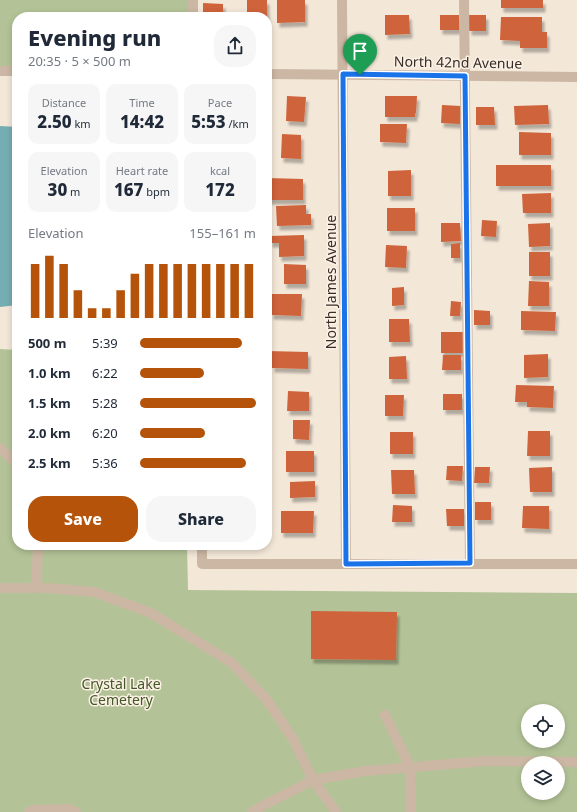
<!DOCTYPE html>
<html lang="en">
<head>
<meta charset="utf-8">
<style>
  body { margin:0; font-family:"Noto Sans",sans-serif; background:#f6f6f7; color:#1f2937; height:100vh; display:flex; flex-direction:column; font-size:15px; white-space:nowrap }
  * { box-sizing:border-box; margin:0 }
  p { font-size:13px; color:#747a83 }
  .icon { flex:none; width:22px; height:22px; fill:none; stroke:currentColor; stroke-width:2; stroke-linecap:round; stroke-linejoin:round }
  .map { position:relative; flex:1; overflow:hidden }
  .details { position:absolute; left:12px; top:12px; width:260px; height:538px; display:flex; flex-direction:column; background:#fff; border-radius:16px; box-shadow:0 2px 6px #0003 }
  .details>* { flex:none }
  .fabs { position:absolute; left:521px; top:704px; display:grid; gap:8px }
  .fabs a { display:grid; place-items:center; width:44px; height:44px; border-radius:50%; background:#fff; box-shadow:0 2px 6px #0003; font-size:20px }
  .pin { position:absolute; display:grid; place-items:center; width:34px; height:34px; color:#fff; margin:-41px -17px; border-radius:50% 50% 50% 0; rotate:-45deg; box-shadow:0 0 4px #0007 }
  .pin .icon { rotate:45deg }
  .round { display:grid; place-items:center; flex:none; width:42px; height:42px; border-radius:16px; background:#f6f6f7 }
  .headline { display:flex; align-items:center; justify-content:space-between; height:68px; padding:0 16px }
  h1 { font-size:22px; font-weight:800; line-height:30px }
  .metrics { display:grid; grid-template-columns:repeat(3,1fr); gap:6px; height:68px; padding:4px 16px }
  .metrics div { display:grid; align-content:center; border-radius:10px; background:#f6f6f7; text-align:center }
  .metrics b { font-size:17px; font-weight:800 }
  .metrics small { font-size:11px; font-weight:400 }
  .metrics p { font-size:11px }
  .chart { height:112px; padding:8px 16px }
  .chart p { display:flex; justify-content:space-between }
  .chart svg { width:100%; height:72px; margin-top:4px; stroke:#b45309; stroke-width:6 }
  .button { display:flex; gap:8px; margin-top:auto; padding:8px 16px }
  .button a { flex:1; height:46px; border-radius:16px; background:#b45309; color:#fff; font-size:16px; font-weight:800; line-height:46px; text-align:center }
  .button a+a { background:#f6f6f7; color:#1f2937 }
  ul { padding:0 16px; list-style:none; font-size:13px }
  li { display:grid; grid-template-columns:64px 48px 1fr; align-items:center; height:30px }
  li i { height:10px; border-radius:5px; background:#b45309 }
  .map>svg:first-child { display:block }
</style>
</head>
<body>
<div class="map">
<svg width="577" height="812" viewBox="0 0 577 812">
  <defs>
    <filter id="shadow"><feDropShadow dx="2.5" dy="4.5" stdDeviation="1" flood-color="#0004"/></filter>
  </defs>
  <rect width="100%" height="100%" fill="#f3e7d8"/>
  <!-- green -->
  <g fill="#b3c397" fill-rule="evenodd">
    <polygon points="0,0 192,0 192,17 17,17 17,71 0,71"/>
    <path d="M0 349 17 350V545H187L188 590 577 593V812H0ZM528 711H558V741H528ZM528 763H558V793H528Z"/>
  </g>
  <!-- water -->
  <polygon fill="#75aeb2" points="0,126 17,127 17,305 0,307"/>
  <!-- building -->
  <g fill="#cf633a" filter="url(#shadow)">
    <rect x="247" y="0" width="20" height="17"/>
    <polygon points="277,0 305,0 305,22 277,23"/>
    <rect x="501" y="0" width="42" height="8"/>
    <polygon points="203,3 223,4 223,17 203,17"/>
    <polygon points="385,15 409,15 410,34 385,35"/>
    <rect x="440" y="15" width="19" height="15"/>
    <rect x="469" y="15" width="17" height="16"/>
    <polygon points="501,17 542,17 542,32 547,32 547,48 520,48 520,41 500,40"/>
    <polygon points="287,96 306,97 304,122 286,121"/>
    <polygon points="385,96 417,96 416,113 415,113 415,117 385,117"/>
    <polygon points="442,105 461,106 460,124 441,123"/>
    <polygon points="548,105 549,124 515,125 514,106"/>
    <polygon points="476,107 494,107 495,125 476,125"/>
    <polygon points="380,124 407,124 406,143 380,142"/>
    <polygon points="519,132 551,133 551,155 519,155"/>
    <polygon points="282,134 301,135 301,159 281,158"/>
    <rect x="496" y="165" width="55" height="21"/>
    <polygon points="411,170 411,196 388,196 388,171"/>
    <polygon points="267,178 303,179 303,200 267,200"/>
    <polygon points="551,193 551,213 523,213 522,194"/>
    <polygon points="306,205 306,214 311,214 311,225 277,226 276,206"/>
    <rect x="387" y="208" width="28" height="23"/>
    <polygon points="482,220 497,221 496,237 481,236"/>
    <polygon points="441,223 460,223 461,241 441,242"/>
    <polygon points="550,223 550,246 529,247 528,224"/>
    <polygon points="304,235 304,256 279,257 279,243 270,243 270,236"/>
    <polygon points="460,243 460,258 451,258 451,244"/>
    <polygon points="386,245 407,246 406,268 385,267"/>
    <rect x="529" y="252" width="21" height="24"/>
    <polygon points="284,264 306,265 306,284 284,284"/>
    <polygon points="529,281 549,282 549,306 528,306"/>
    <polygon points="404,287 404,305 392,306 392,288"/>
    <polygon points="271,294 302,294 301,316 271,315"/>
    <polygon points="451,301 461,302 460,316 450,316"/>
    <polygon points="474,310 490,311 490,325 474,325"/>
    <polygon points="521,311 556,312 555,331 521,330"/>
    <polygon points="389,319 409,319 410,342 389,342"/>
    <rect x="441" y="332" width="22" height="21"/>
    <polygon points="267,351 308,352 308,369 272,368 272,362 267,362"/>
    <polygon points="548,354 548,377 524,378 524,355"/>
    <polygon points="443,355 461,355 461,370 442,370"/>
    <polygon points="406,356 407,379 389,379 389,357"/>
    <polygon points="516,385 554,386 553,408 527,407 527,402 515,402"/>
    <polygon points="288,391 309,392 309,411 287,411"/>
    <rect x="443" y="394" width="19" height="16"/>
    <polygon points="385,395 404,395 403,416 385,416"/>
    <polygon points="293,420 310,420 309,440 293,439"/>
    <polygon points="528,431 550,431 550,456 527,456"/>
    <rect x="390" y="432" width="23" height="22"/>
    <rect x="286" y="451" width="28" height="21"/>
    <polygon points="447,466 463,466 462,481 446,480"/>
    <polygon points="475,467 490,467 489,483 474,483"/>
    <polygon points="552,467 552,492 530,492 529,468"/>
    <polygon points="391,470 414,470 415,494 392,494"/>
    <polygon points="315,481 315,497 290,498 290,482"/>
    <rect x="475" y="502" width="16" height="18"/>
    <polygon points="393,505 412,506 412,522 392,522"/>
    <polygon points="523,506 549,506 549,529 522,528"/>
    <polygon points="446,509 464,509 464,526 447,526"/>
    <polygon points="281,511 314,511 313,533 281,533"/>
    <polygon points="311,611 397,612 396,660 311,659"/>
  </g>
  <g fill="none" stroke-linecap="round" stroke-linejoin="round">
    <!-- minor -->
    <g stroke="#ccb7a4" stroke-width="10">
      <polyline points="193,0 193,17"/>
      <polyline points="342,0 346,564"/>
      <polyline points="464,0 470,563"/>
      <polyline points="0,71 17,71"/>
      <polyline points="267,74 577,77"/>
      <polyline points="0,448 17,464"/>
      <polyline points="202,545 202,564 577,564"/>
      <polyline points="0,588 47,588 94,592 151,613 232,663 267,700 293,739 313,780 336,812"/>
      <polyline points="36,588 38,545"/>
      <polyline points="385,715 410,767 411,812"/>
      <polyline points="29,812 33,810 69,809 76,812"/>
      <polyline points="252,812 266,804 313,780 365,771 486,761 577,762"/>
    </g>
  </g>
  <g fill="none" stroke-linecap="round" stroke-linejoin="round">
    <!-- route casing -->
    <g stroke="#fff" stroke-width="8">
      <polygon id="route" points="343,74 465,76 470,563 346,564"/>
    </g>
    <!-- route -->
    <use href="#route" stroke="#1a73e8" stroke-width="5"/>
  </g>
  <g text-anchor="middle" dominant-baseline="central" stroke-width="3" stroke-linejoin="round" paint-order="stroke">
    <!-- street labels -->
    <g font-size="14" fill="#372c26" stroke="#fbf1e5">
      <text transform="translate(458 62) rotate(1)">North 42nd Avenue</text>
      <text transform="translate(330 282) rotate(-90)">North James Avenue</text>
    </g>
    <!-- park labels -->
    <g font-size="14" fill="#445728" stroke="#fbf1e5">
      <text x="121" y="683">Crystal Lake<tspan x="121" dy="16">Cemetery</tspan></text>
    </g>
  </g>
</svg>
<div class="fabs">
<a><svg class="icon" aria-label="locate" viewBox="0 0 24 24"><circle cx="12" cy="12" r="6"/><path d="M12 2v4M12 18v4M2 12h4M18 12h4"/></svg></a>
<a><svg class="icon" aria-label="layers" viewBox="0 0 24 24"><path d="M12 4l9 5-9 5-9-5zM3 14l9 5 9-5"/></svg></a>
</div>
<div class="pin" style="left:360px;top:75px;background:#1e9e55"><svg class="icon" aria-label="arrive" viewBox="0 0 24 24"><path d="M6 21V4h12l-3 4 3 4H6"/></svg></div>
<section class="details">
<div class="headline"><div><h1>Evening run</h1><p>20:35 · 5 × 500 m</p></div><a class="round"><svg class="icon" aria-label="share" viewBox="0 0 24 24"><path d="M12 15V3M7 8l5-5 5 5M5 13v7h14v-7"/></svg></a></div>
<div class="metrics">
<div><p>Distance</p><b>2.50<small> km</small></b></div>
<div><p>Time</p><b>14:42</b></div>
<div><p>Pace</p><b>5:53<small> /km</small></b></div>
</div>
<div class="metrics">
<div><p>Elevation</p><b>30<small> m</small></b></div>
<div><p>Heart rate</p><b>167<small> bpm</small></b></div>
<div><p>kcal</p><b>172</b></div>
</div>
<div class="chart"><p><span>Elevation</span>155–161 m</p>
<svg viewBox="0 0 160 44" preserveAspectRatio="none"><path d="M5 44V11M15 44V6M25 44V11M35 44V27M45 44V38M55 44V38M65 44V27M75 44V17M85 44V11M95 44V11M105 44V11M115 44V11M125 44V11M135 44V11M145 44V11M155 44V11"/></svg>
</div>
<ul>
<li><b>500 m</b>5:39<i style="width:88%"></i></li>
<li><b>1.0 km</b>6:22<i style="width:55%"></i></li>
<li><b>1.5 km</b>5:28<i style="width:100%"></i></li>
<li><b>2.0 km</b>6:20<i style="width:56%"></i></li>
<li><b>2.5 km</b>5:36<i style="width:91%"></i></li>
</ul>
<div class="button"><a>Save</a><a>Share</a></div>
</section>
</div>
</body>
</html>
